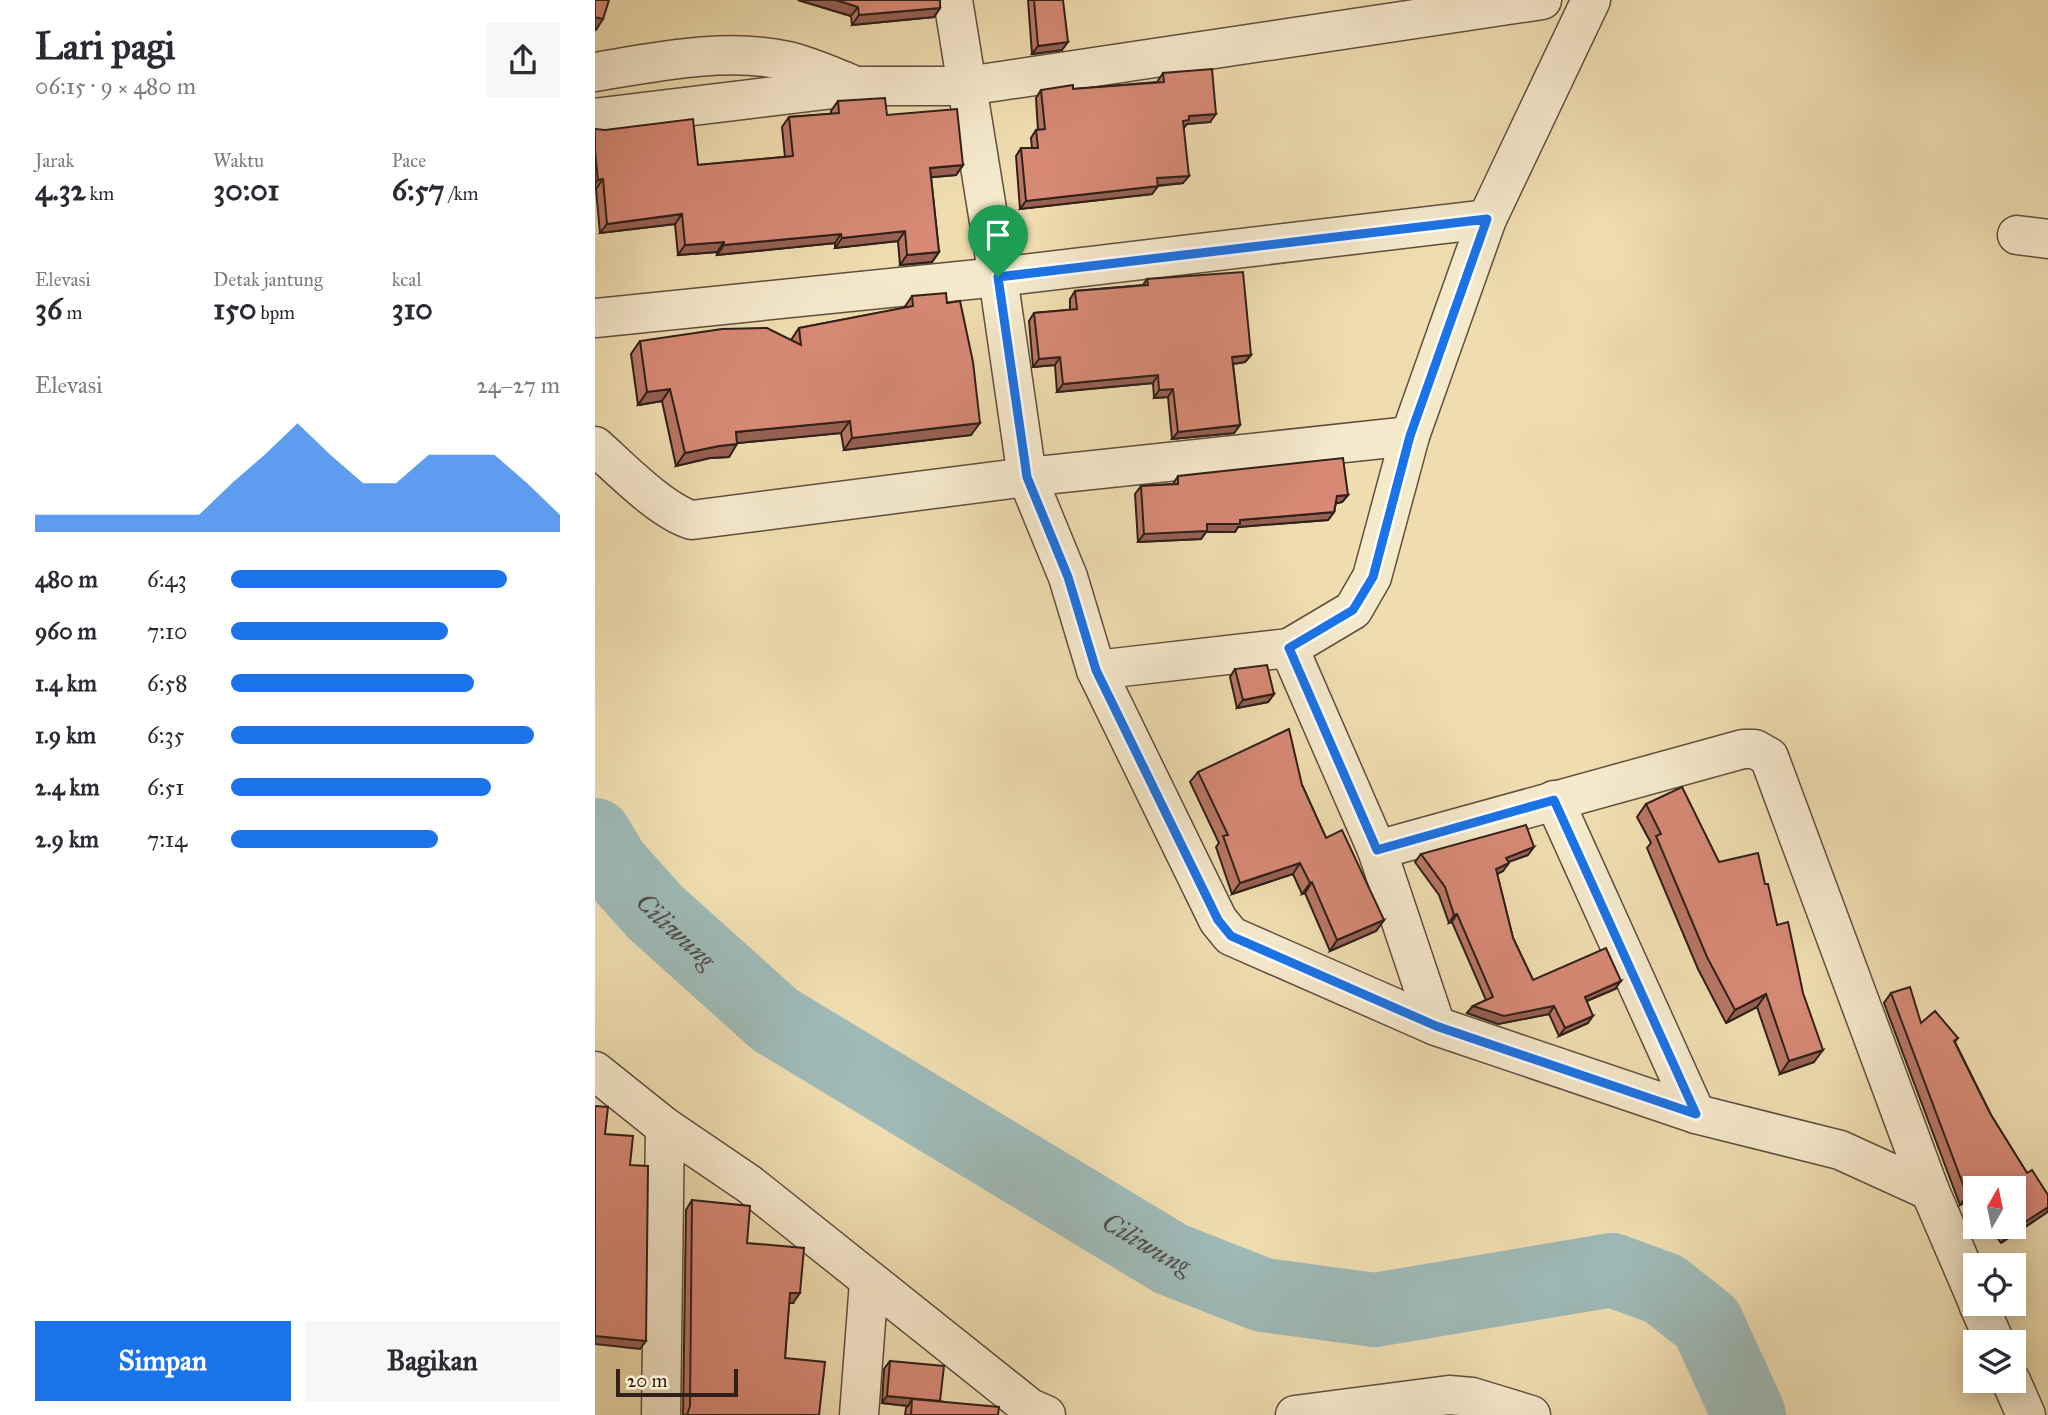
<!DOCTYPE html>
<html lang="id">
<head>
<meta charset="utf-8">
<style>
  body { margin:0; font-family:"IM FELL Great Primer",serif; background:#f7f7f7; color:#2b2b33; height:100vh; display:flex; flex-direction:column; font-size:26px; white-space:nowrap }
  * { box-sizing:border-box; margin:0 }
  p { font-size:23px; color:#7c7c81 }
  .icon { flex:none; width:38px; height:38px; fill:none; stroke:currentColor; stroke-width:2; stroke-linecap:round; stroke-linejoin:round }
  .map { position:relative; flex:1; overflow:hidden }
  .side { display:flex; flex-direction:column; background:#fff; width:595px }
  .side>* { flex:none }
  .needle { width:46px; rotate:9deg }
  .controls { position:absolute; left:1368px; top:1176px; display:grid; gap:14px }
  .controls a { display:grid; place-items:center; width:63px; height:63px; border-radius:0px; background:#fff; box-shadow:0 4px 18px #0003; font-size:35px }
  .scale { position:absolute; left:21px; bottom:18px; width:122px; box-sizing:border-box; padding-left:7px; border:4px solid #302019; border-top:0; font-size:19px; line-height:24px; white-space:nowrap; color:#302019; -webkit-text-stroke:5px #f5e9cc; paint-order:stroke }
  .pin { position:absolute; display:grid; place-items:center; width:60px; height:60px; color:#fff; margin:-72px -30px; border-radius:50% 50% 50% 0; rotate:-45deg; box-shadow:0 0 7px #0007 }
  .pin .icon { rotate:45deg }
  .round { display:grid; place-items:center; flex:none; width:74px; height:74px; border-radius:0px; background:#f7f7f7 }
  .summary { display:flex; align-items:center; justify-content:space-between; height:119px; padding:0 35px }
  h1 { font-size:38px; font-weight:800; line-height:52px }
  .metrics { display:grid; grid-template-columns:repeat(3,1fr); gap:10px; height:119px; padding:7px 35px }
  .metrics div { display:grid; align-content:center }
  .metrics b { font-size:30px; font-weight:800 }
  .metrics small { font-size:19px; font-weight:400 }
  .metrics p { font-size:19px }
  .chart { height:196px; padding:14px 35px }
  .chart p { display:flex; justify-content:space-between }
  .chart svg { width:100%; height:126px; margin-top:7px; fill:#1a73e8; opacity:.7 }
  .cta { display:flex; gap:14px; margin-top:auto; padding:14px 35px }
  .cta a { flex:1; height:80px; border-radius:0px; background:#1a73e8; color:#fff; font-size:28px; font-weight:800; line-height:80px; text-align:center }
  .cta a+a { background:#f7f7f7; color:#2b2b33 }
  ul { padding:0 35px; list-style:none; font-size:23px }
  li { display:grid; grid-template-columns:112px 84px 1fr; align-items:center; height:52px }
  li i { height:18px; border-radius:9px; background:#1a73e8 }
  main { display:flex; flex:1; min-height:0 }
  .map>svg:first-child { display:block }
</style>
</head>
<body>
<main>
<section class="side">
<div class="summary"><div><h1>Lari pagi</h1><p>06:15 · 9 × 480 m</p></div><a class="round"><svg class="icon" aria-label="share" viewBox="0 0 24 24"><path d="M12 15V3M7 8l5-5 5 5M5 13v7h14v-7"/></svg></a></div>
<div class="metrics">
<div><p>Jarak</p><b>4.32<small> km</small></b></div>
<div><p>Waktu</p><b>30:01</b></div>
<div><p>Pace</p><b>6:57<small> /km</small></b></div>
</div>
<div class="metrics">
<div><p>Elevasi</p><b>36<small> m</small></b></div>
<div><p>Detak jantung</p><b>150<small> bpm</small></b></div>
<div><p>kcal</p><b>310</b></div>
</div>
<div class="chart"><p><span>Elevasi</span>24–27 m</p>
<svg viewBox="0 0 160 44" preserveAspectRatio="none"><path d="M0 44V38L10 38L20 38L30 38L40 38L50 38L60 27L70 17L80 6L90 17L100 27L110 27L120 17L130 17L140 17L150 27L160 38V44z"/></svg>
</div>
<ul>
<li><b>480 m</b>6:43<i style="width:84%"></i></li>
<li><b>960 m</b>7:10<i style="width:66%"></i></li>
<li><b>1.4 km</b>6:58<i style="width:74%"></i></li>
<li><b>1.9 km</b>6:35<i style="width:92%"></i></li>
<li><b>2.4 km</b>6:51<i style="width:79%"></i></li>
<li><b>2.9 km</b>7:14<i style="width:63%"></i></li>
</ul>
<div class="cta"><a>Simpan</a><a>Bagikan</a></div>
</section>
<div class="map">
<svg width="1453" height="1415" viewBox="0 0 1453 1415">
  <rect width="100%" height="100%" fill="#efddb0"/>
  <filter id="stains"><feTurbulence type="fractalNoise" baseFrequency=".00286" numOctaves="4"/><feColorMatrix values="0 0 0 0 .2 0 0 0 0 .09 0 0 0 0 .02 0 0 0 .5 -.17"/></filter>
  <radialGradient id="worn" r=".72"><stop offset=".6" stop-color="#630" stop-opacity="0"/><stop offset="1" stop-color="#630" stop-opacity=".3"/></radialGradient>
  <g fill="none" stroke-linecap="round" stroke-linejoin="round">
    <!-- river -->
    <path stroke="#9eb9b6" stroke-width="74" id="s1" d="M0 835 17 864 60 912 180 1020 576 1259 668 1295 780 1310 1017 1270 1069 1289 1112 1323 1154 1415"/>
    <!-- street casing -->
    <g stroke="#604f3f" stroke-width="41">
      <g id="street">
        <polyline points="358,0 403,277 432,477 473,577 501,670 623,920 636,936 841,1026 1101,1114 1245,1150 1335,1191"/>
        <path d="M0 72C61 62 132 47 193 61 214 66 234 75 254 83"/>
        <polyline points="0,118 263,86 372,86 947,0"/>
        <polyline points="1422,235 1453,239"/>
        <polyline points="0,318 403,277 892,219"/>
        <path d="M0 446C25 468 66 511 97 520L432 477 815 436"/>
        <polyline points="501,670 694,648"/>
        <polyline points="959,800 1101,1114"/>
        <polyline points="782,850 1148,749 1160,749 1174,757 1335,1191 1381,1298"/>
        <polyline points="841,1026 782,850 694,648 758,610 777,577 815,436 892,219 996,0"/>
        <polyline points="0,1071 70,1127 154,1184 435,1408 451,1415"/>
        <polyline points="1383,1304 1400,1342"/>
        <polyline points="1416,1381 1431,1415"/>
        <polyline points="66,1415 70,1127"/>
        <polyline points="264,1415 274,1282"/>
        <polyline points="700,1415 854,1395 877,1397 936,1415"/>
      </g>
    </g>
    <!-- street -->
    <use href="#street" stroke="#f5e9cc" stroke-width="38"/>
  </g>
  <!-- wall -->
  <g fill="#b97665" stroke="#302019" stroke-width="2">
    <polygon points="203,0 345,0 345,8 339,17 257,25 256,16"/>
    <polygon points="433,0 468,0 467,50 437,54"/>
    <polygon points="568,73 615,122 592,124 589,128 588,183 563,186 557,194 425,209 421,156 426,148 437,148 436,138 441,130 443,130 441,98 446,90 478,89 562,82"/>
    <polygon points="243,101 292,115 368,165 361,175 336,177 344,252 337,262 305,265 303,241 240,248 240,243 122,255 122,252 83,255 80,224 5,233 1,189 0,189 0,129 103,165 190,157 187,127 194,117 236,114 236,111"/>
    <polygon points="552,279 656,355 650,362 638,364 645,425 639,433 577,439 573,397 559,398 558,383 462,392 460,365 438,367 434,321 439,313 475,310 475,299 480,291 548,285"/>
    <polygon points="317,296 352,303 376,435 249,450 246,433 142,443 134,457 115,458 81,466 67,401 43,405 36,354 45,341 196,340 204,328 309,308"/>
    <polygon points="583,476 753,495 747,502 741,503 739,512 733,520 643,527 640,532 611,532 606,539 543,542 540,494 546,486 578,484"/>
    <polygon points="640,669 679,694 673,702 642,708 635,677"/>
    <polygon points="603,772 707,785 731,838 789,920 781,931 735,951 710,893 707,894 698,874 637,894 621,847 624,843 595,782"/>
    <polygon points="1051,804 1124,862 1170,884 1182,925 1219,1062 1185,1074 1162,1007 1131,1023 1103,969 1052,848 1056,843 1042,817"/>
    <polygon points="826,854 933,855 913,862 908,871 902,874 918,938 938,980 1020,989 992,1001 993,1023 964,1036 954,1014 903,1024 872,1013 878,1006 891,1000 857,922 854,923 844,895 820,862"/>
    <polygon points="1296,993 1326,1023 1363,1038 1360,1042 1396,1115 1432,1173 1453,1195 1453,1211 1451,1213 1406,1243 1394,1227 1419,1227 1381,1188 1381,1207 1376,1200 1365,1205 1289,1003"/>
    <polygon points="97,1200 152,1243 198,1303 194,1303 190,1358 224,1415 88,1415 91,1210"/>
    <polygon points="295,1361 345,1401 403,1415 310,1415 311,1408 313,1406 287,1403 289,1369"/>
  </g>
  <!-- shaded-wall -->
  <g fill="#966053" stroke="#302019" stroke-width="2">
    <polygon points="203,0 241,0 263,7 256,16"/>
    <polygon points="345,8 339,17 257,25 264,15"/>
    <polygon points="0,17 8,19 1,30 0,30"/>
    <polygon points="473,42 467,50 437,54 443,46"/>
    <polygon points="621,114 615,122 592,124 588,128 588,121 594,116"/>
    <polygon points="368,165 361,175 328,178 335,168"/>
    <polygon points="594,176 588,183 556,186 562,178"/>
    <polygon points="8,179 1,189 0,189 0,184 3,180"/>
    <polygon points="563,186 557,194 425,209 431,201"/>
    <polygon points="87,214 80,224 5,233 12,224"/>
    <polygon points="310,231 303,241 240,248 247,238"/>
    <polygon points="246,234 240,243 122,255 129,245"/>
    <polygon points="129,242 122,252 83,255 90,245"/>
    <polygon points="344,252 337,262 305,265 312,255"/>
    <polygon points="656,355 650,362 632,365 637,357"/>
    <polygon points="465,357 460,365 438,367 444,359"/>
    <polygon points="563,375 558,383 462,392 468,384"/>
    <polygon points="75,389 67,401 43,405 52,392"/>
    <polygon points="578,389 573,397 559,398 564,390"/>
    <polygon points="255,421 246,433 133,444 141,432"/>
    <polygon points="385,423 376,435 249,450 257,438"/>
    <polygon points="645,425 639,433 577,439 583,432"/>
    <polygon points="142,444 134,457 115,458 81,466 90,453 124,446"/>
    <polygon points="753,495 747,502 737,504 742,496"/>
    <polygon points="739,512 733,520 643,527 640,532 611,532 606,539 543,542 549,534 612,524 645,520"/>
    <polygon points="679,694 673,702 642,708 648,700"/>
    <polygon points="939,847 933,855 905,865 911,858"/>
    <polygon points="705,863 698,874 637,894 645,883"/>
    <polygon points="914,863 908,871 896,877 901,869"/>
    <polygon points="717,882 710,893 707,894 715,883"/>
    <polygon points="862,914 857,922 854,923 859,915"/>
    <polygon points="789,920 781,931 735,951 742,940"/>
    <polygon points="1026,981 1020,989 984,1004 990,997"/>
    <polygon points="1171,994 1162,1007 1131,1023 1140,1010"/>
    <polygon points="878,1006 959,1006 954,1014 903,1024 872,1013"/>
    <polygon points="998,1016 993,1023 964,1036 970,1028"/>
    <polygon points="1228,1050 1219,1062 1185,1074 1194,1061"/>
    <polygon points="1381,1191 1381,1193 1376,1200 1365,1205 1372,1195"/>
    <polygon points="1453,1207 1453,1211 1451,1213 1406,1243 1413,1233"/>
    <polygon points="195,1293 205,1293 198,1303 188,1302"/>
    <polygon points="0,1336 51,1341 45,1349 0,1344"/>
    <polygon points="292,1396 345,1401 317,1399 313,1406 287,1403"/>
  </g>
  <!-- building -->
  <g fill="#d78976" stroke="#302019" stroke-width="2">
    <polygon points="0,0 14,0 8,19 0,17"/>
    <polygon points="241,0 345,0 345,8 264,15 263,7"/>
    <polygon points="439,0 468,0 473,42 443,46"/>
    <polygon points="617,69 621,114 594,116 594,120 588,121 594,176 562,178 563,186 431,201 426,148 443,148 441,130 450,129 446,90 478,85 478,89 569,82 568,73"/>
    <polygon points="290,98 292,115 362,109 368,165 335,168 344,252 312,255 310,231 247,238 246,234 129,245 129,242 90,245 87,214 12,224 8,179 3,180 0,150 0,129 10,130 98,119 103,165 198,156 194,117 244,113 243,101"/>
    <polygon points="648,272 656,355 637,357 645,425 583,432 578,389 564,390 563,375 468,384 465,357 444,359 439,313 482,309 480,291 553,285 552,279"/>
    <polygon points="351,293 352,303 365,301 378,362 385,423 257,438 255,421 141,432 142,444 124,446 90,453 75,389 52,392 45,341 127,329 172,328 206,345 204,328 318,306 317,296"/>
    <polygon points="748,458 753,495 742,496 739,512 645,520 645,524 612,524 612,531 549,534 546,486 583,484 583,476"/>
    <polygon points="672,665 679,694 648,700 640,669"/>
    <polygon points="694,729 707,785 731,838 747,830 789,920 742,940 717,882 715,883 705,863 645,883 628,836 633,835 603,772"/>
    <polygon points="1087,787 1124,862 1163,853 1170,884 1173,884 1182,925 1193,922 1208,993 1228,1050 1194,1061 1171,994 1140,1010 1112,957 1061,836 1066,834 1051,804"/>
    <polygon points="931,825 939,847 911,858 914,863 901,869 918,938 938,980 1011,948 1026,981 990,997 998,1016 970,1028 959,1006 909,1016 878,1006 898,997 862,914 859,915 850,887 826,854"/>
    <polygon points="1315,987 1326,1023 1340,1011 1363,1038 1359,1041 1396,1115 1432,1173 1437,1170 1453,1195 1453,1207 1413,1233 1408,1227 1419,1227 1419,1188 1381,1188 1381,1191 1372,1195 1296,993"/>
    <polygon points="0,1106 13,1107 10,1134 38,1136 35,1165 53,1166 51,1341 0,1336"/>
    <polygon points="97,1200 155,1206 152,1243 209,1248 205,1293 195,1293 190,1358 230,1362 224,1415 92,1415 95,1406"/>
    <polygon points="295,1361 349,1366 345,1401 292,1396"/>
    <polygon points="317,1399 404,1407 403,1415 316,1415"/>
  </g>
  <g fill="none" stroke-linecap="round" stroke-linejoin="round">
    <!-- route casing -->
    <g stroke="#fff" stroke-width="14">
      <polygon id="route" points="892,219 815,436 778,577 758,610 694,648 782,850 959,800 1101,1114 841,1026 636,936 623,920 501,670 473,577 432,477 403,277"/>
    </g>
    <!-- route -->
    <use href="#route" stroke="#1a73e8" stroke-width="9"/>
  </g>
  <g text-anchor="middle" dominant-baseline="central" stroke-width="7" stroke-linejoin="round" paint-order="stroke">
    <!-- water labels -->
    <g font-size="26" font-style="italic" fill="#514e48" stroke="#f5e9cc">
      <text stroke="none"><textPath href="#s1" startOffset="126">Ciliwung</textPath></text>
      <text stroke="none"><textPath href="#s1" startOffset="693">Ciliwung</textPath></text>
    </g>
  </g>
  <rect width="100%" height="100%" filter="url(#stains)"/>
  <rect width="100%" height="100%" fill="url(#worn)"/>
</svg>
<div class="controls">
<a><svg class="needle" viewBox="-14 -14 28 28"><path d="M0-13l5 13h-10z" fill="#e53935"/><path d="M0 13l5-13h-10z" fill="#7c7c81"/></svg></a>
<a><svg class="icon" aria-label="locate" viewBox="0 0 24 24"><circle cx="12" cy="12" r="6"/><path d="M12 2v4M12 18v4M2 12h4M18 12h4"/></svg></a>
<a><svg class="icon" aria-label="layers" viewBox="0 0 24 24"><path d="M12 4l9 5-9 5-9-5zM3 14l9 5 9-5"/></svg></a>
</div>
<div class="scale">20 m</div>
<div class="pin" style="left:403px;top:277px;background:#1e9e55"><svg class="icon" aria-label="arrive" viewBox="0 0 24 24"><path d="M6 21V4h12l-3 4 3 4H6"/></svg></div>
</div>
</main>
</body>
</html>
